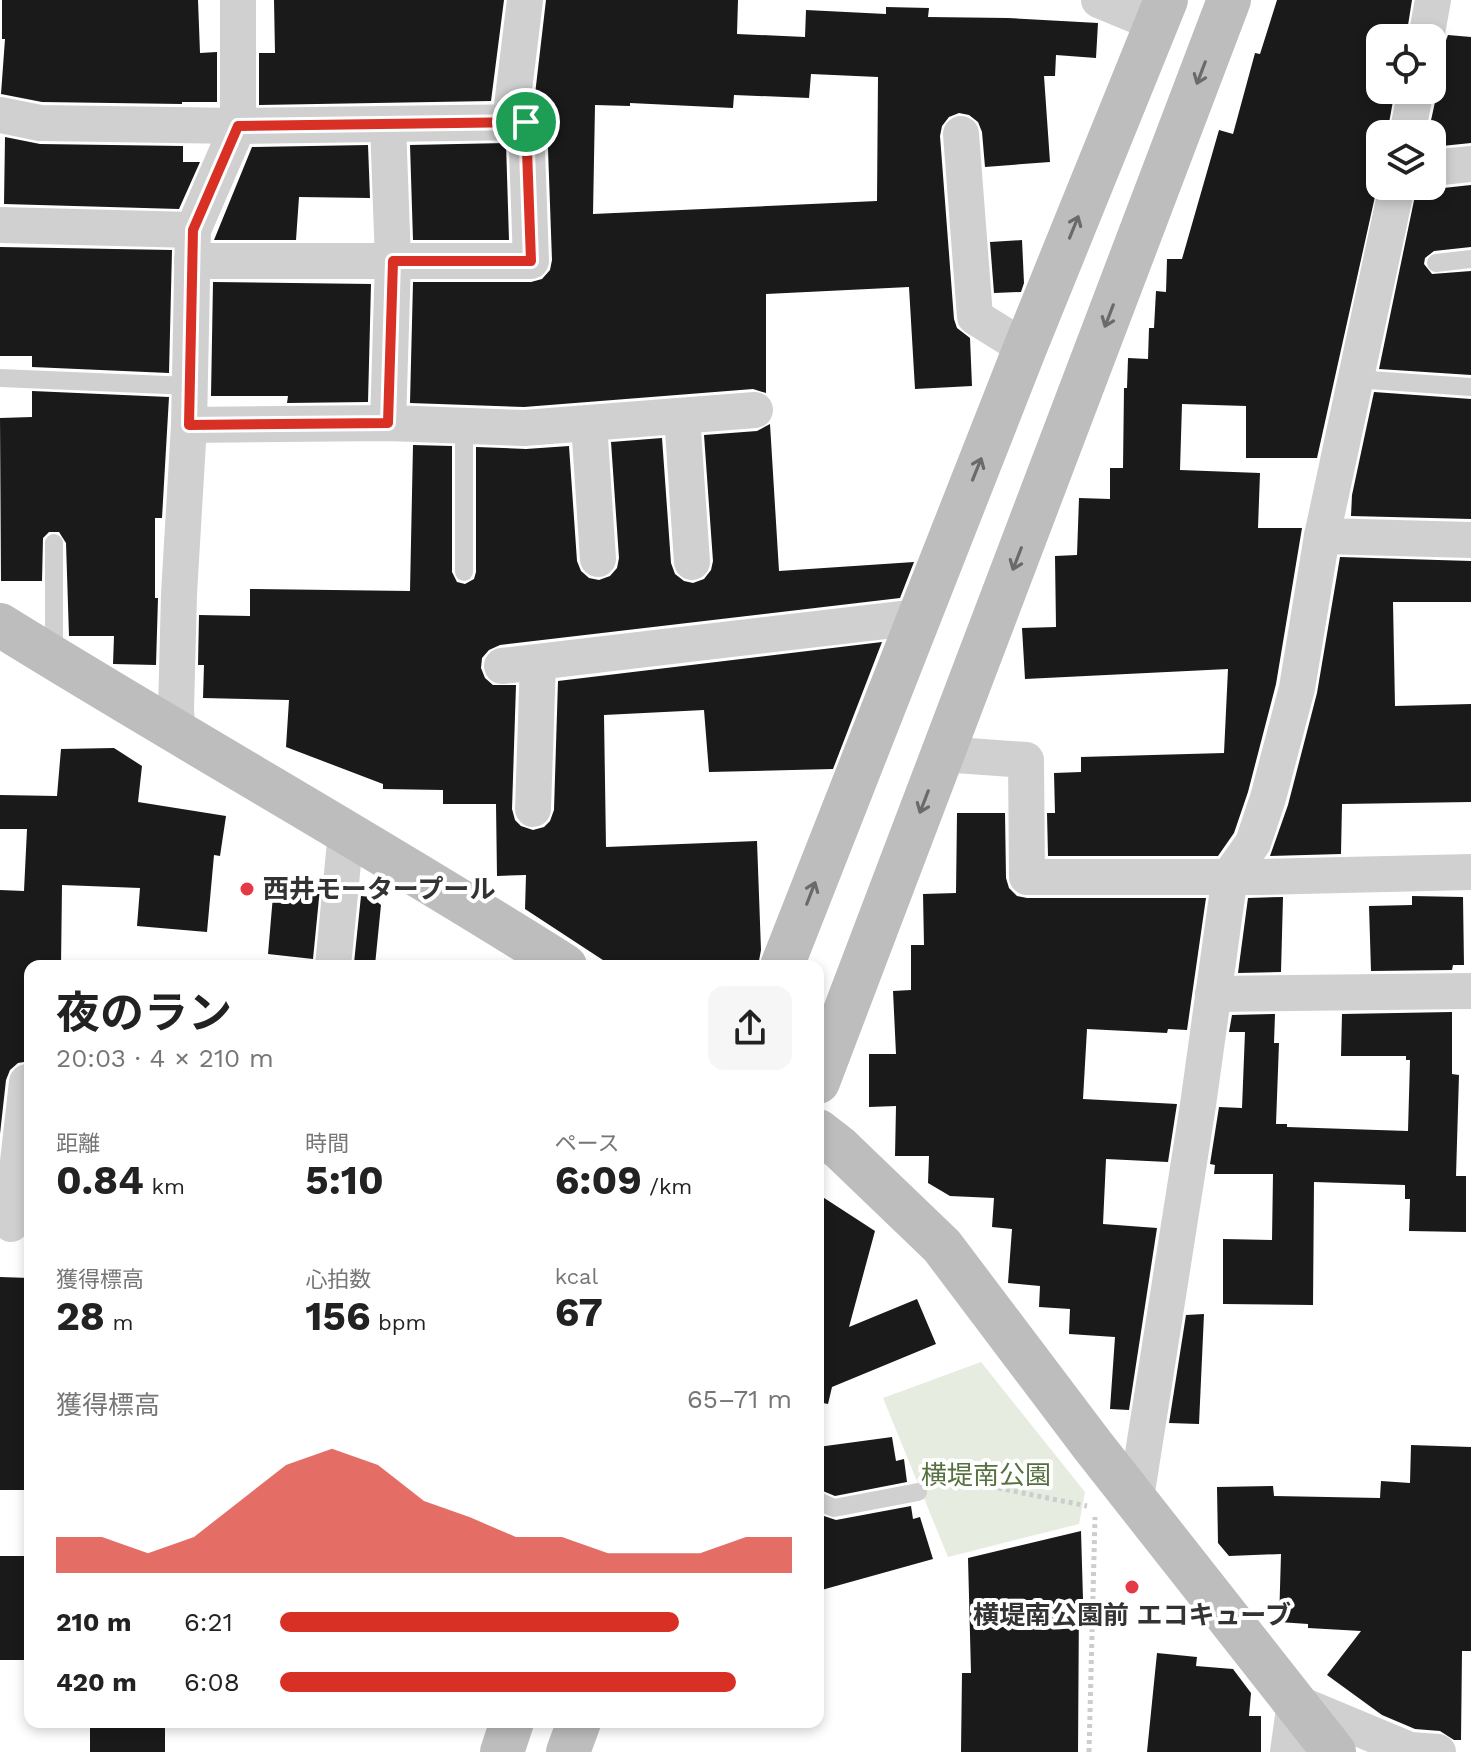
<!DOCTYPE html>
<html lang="ja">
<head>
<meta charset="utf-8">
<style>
  body { margin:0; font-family:"Work Sans","Noto Sans JP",sans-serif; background:#f6f6f6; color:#222; height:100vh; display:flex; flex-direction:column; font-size:30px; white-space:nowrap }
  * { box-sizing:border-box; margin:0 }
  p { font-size:26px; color:#767676 }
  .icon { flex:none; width:44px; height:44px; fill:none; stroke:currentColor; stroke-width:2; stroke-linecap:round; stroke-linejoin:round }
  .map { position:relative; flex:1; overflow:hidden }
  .drawer { position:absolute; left:24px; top:960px; width:800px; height:768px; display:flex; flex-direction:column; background:#fff; border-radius:16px; box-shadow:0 4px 12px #0003 }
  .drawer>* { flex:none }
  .controls { position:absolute; left:1366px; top:24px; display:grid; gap:16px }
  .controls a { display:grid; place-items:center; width:80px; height:80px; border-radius:16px; background:#fff; box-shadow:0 4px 12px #0003; font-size:40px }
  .pin { position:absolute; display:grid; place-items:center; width:68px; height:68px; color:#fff; margin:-34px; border:4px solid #fff; border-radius:50%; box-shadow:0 2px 8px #0007 }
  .round { display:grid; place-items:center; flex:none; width:84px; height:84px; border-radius:16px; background:#f6f6f6 }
  .headline { display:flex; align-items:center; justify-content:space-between; height:136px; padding:0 32px }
  h1 { font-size:44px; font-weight:700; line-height:60px }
  .figures { display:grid; grid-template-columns:repeat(3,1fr); gap:12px; height:136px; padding:8px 32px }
  .figures div { display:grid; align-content:center }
  .figures b { font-size:40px; font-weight:700 }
  .figures small { font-size:22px; font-weight:400 }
  .figures p { font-size:22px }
  .chart { height:224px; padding:16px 32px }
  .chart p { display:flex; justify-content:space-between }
  .chart svg { width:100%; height:144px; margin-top:8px; fill:#d93025; opacity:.7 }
  ul { padding:0 32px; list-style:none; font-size:26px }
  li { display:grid; grid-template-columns:128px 96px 1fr; align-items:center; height:60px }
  li i { height:20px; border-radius:10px; background:#d93025 }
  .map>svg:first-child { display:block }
</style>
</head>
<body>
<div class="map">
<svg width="1471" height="1752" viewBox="0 0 1471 1752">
  <rect width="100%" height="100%" fill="#fff"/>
  <!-- green -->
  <polygon fill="#e6ecdf" points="981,1362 1085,1492 1079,1524 948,1557 883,1398"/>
  <!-- building -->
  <g fill="#1a1a1a" fill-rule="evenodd">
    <polygon points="2,0 198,0 200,53 217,52 217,102 182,102 182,104 42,102 1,94 5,39 2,39"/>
    <polygon points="274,0 504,0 491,101 259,105 259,53 275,53"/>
    <path d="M546 0H738L737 34 805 37 806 10 886 14V7L929 8 928 17 1008 18 1098 23 1096 58 1056 55 1055 76H1044L1050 162 985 167 982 132 978 122 969 115 959 113 949 117 942 126 940 136 954 319 957 328 970 338 972 386 915 389 909 287 766 294V393L753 389 524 407 410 403 413 282H531L542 279 550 270 552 260 547 121 543 110 534 103ZM811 74 878 77 877 201 593 214 595 105 630 106V103L733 108 734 95 809 98Z"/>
    <polygon points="1277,0 1412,0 1406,38 1380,38 1380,90 1395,90 1387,134 1380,134 1380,174 1317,458 1246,458 1246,406 1182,404 1180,470 1260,473 1258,528 1302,528 1276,684 1248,792 1234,833 1218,856 1048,856 1047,813 1055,813 1054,773 1081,772 1081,757 1224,753 1228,669 1025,679 1022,628 1056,627 1055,556 1077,555 1079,498 1110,499 1110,468 1123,468 1124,388 1127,388 1128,358 1148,359 1149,328 1154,328 1156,291 1166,292 1167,259 1182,259 1219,130 1233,134 1255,53 1260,54"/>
    <polygon points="1448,35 1471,37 1471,143 1432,147 1432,134 1428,134 1437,93 1436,84 1432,77 1432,58 1442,51"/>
    <polygon points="5,137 40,144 183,146 183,162 200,162 179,209 4,204"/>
    <polygon points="506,143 509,240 413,240 410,145"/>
    <polygon points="368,145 370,198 299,197 296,240 214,240 252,147"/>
    <polygon points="1471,185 1471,247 1434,251 1425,258 1424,264 1432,274 1471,271 1471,375 1379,369 1417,186 1434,189"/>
    <polygon points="1022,240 1024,283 1021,292 994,293 990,242"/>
    <polygon points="0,247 172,250 169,373 32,367 32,356 0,356"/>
    <polygon points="213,282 371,284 368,402 287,403 288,396 211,396"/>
    <polygon points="32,391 169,397 162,518 155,518 155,598 158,598 156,665 113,664 114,636 69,636 66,543 59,532 49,532 43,538 42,581 1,581 0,418 32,417"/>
    <polygon points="1374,392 1471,399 1471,519 1351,516 1352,495"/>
    <polygon points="770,424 779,571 914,562 900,598 500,645 489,650 482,658 481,668 485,678 493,685 516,685 512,809 515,820 521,826 533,830 544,827 550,821 554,810 558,681 882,642 833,769 709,772 704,710 604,715 606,847 757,841 761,950 758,966 612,966 525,909 526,875 497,876 496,804 443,804 443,790 383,789 383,784 286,747 289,700 203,698 204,665 198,665 199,615 250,616 250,589 410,591 413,445 452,446 452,572 457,582 465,584 474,579 476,572 476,447 526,449 569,446 577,561 581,571 589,578 599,580 610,576 617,568 619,558 611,442 662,438 671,563 675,574 684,581 693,583 704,579 711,570 713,561 704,435 757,431"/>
    <polygon points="1340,557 1471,561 1471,602 1393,602 1395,706 1471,704 1471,802 1342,804 1341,854 1270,856 1288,805 1317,693"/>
    <polygon points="114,748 142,766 138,802 226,816 220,856 214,855 207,932 137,926 140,888 62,885 61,966 30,966 30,1061 18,1063 10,1070 6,1080 0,1134 0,890 24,891 27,829 0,829 0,795 57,796 61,749"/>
    <polygon points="957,813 1005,813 1006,878 1009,888 1017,896 1027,898 1206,898 1187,1030 1168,1029 1167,1033 1087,1029 1083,1099 1177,1104 1168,1162 1106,1159 1103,1224 1157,1228 1129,1410 1110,1409 1115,1337 1069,1334 1070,1309 1039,1307 1040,1286 1008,1283 1012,1229 992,1227 994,1198 950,1196 928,1183 929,1156 895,1156 896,1106 869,1107 869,1054 896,1054 893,991 911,990 911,945 924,945 923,894 956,893"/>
    <polygon points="274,884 320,888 313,959 268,954"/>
    <polygon points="361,896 371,897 381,905 375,965 354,963"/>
    <polygon points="1412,896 1463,897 1464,965 1453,965 1452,970 1371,971 1369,906 1412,905"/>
    <polygon points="1283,897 1281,972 1238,973 1248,898"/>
    <polygon points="1452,1012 1452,1074 1459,1075 1456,1176 1466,1176 1466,1232 1409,1231 1410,1199 1405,1199 1405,1185 1314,1182 1313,1305 1223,1304 1223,1239 1272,1240 1273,1174 1214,1174 1215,1165 1210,1164 1219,1107 1242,1108 1245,1032 1229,1032 1232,1015 1275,1014 1274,1043 1279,1043 1276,1124 1287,1124 1287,1127 1408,1131 1410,1060 1406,1060 1406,1056 1341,1056 1342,1014"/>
    <polygon points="818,1194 875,1231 849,1327 917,1299 936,1344 832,1387 828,1404 818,1402"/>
    <polygon points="0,1277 30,1278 30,1490 0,1490"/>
    <polygon points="1204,1314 1199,1424 1169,1423 1186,1315"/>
    <polygon points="892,1437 896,1461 904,1459 907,1482 835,1496 818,1489 818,1447"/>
    <polygon points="1411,1445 1471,1447 1471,1651 1462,1651 1461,1740 1454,1740 1440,1731 1415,1729 1382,1715 1327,1675 1361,1631 1308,1628 1308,1624 1279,1622 1281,1554 1229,1556 1218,1543 1217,1487 1273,1486 1274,1496 1380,1498 1381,1481 1410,1483"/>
    <polygon points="911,1506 913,1519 920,1517 933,1559 818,1591 818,1514 836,1520"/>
    <polygon points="1081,1531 1083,1599 1079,1599 1078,1752 961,1752 962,1673 971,1673 968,1558"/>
    <rect x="0" y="1556" width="30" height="104"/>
    <polygon points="1157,1653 1197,1657 1196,1666 1233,1669 1251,1693 1249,1716 1261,1716 1261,1752 1147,1752"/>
    <rect x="90" y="1722" width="75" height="30"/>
  </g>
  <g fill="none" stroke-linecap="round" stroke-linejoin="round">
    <!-- path -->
    <g stroke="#cdcdcd" stroke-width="5" stroke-dasharray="4 4" stroke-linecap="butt">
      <polyline points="943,1488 974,1483 1087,1506"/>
      <polyline points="1089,1752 1095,1517"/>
    </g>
    <!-- lane -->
    <g stroke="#d0d0d0" stroke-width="18">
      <polyline points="1436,263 1471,259"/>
      <polyline points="0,378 190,386"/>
      <polyline points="1355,379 1471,387"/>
      <polyline points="464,426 464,572"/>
      <polyline points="54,657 54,543"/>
      <polyline points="818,1501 834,1508 918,1492"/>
    </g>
    <!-- street -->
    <g stroke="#d0d0d0" stroke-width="36">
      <polyline points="1099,0 1157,24"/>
      <polyline points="1426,38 1433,0"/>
      <polyline points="0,115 40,123 238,126 526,122 531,261 192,261"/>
      <polyline points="510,122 525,0"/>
      <polyline points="388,124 393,261 388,423"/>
      <polyline points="961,134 975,317 1025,348"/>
      <polyline points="1407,134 1416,90"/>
      <polyline points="1432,168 1471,164"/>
      <polyline points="0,225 193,230"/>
      <polyline points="682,416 692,562"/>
      <polyline points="589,423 598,559"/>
      <polyline points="189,425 388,423 524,428 755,410"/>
      <polyline points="1322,536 1471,540"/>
      <polyline points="502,666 919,617"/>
      <polyline points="178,735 176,710 179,594 189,425 193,230 238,126 238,0"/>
      <polyline points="942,754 1026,760 1027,877 1257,877 1471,872"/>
      <polyline points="533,809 538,662"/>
      <polyline points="333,966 346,832"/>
      <polyline points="1213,994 1471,991"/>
      <polyline points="11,1224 27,1082"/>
      <polyline points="1136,1498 1198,1105 1230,875 1253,843 1268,798 1297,688 1322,536 1397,186"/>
      <polyline points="1288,1752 1295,1702 1410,1750 1438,1752"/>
    </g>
    <!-- secondary -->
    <g stroke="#bdbdbd" stroke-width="44">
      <path d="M0 625C187 741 379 848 565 966"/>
      <polyline points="782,966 1025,348 1166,0"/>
      <polyline points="818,1082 1229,0"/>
      <polyline points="818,1131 840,1148 942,1246 1093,1446 1334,1752"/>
      <polyline points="502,1752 512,1722"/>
      <polyline points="568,1752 579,1722"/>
    </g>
  </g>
  <!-- one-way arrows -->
  <defs><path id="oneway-shaft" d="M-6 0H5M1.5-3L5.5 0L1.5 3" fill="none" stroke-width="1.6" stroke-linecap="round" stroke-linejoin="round" transform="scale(2)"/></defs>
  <g stroke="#6a6a6a">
    <use href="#oneway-shaft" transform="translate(1201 73) rotate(111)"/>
    <use href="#oneway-shaft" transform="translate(1074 227) rotate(-68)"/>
    <use href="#oneway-shaft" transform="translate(1109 316) rotate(111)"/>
    <use href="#oneway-shaft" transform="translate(977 469) rotate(-68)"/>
    <use href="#oneway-shaft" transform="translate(1017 559) rotate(111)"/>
    <use href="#oneway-shaft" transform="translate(924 802) rotate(111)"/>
    <use href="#oneway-shaft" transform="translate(811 893) rotate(-69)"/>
  </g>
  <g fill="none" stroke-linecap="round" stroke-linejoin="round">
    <!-- route casing -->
    <g stroke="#fff" stroke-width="16">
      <polygon id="route" points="526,122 531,261 393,261 388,423 189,425 193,230 238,126"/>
    </g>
    <!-- route -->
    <use href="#route" stroke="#d93025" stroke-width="10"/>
  </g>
  <!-- markers -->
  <g fill="#e63946" stroke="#fff" stroke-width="3">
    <circle cx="247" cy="889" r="8"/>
    <circle cx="1132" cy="1587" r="8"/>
  </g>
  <g text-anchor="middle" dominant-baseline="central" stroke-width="8" stroke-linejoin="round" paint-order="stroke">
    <!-- poi labels -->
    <g font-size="26" font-weight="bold" fill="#333" stroke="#fff" text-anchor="start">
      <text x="263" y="889">西井モータープール</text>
      <text x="1132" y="1615" text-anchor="middle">横堤南公園前 エコキューブ</text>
    </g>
    <!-- park labels -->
    <g font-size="26" fill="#56703f" stroke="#fff">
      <text x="986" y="1475">横堤南公園</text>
    </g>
  </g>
</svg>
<div class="controls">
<a><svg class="icon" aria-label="locate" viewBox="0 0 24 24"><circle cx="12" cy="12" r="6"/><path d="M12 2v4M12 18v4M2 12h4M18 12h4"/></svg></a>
<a><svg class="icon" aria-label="layers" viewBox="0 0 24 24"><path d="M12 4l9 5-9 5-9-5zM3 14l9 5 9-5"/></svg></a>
</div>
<div class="pin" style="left:526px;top:122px;background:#1e9e55"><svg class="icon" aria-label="arrive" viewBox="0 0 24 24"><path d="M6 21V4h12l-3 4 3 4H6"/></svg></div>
<section class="drawer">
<div class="headline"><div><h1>夜のラン</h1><p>20:03 · 4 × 210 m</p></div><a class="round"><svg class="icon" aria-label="share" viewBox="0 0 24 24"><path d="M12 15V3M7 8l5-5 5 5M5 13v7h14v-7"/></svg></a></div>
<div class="figures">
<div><p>距離</p><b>0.84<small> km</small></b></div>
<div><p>時間</p><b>5:10</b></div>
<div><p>ペース</p><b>6:09<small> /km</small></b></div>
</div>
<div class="figures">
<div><p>獲得標高</p><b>28<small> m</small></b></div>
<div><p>心拍数</p><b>156<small> bpm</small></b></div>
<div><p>kcal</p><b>67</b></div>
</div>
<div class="chart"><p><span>獲得標高</span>65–71 m</p>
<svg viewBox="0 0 160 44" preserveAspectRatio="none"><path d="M0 44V33L10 33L20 38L30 33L40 22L50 11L60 6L70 11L80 22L90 27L100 33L110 33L120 38L130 38L140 38L150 33L160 33V44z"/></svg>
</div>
<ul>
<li><b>210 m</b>6:21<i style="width:78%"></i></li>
<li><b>420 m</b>6:08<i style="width:89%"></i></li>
</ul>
</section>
</div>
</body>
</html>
